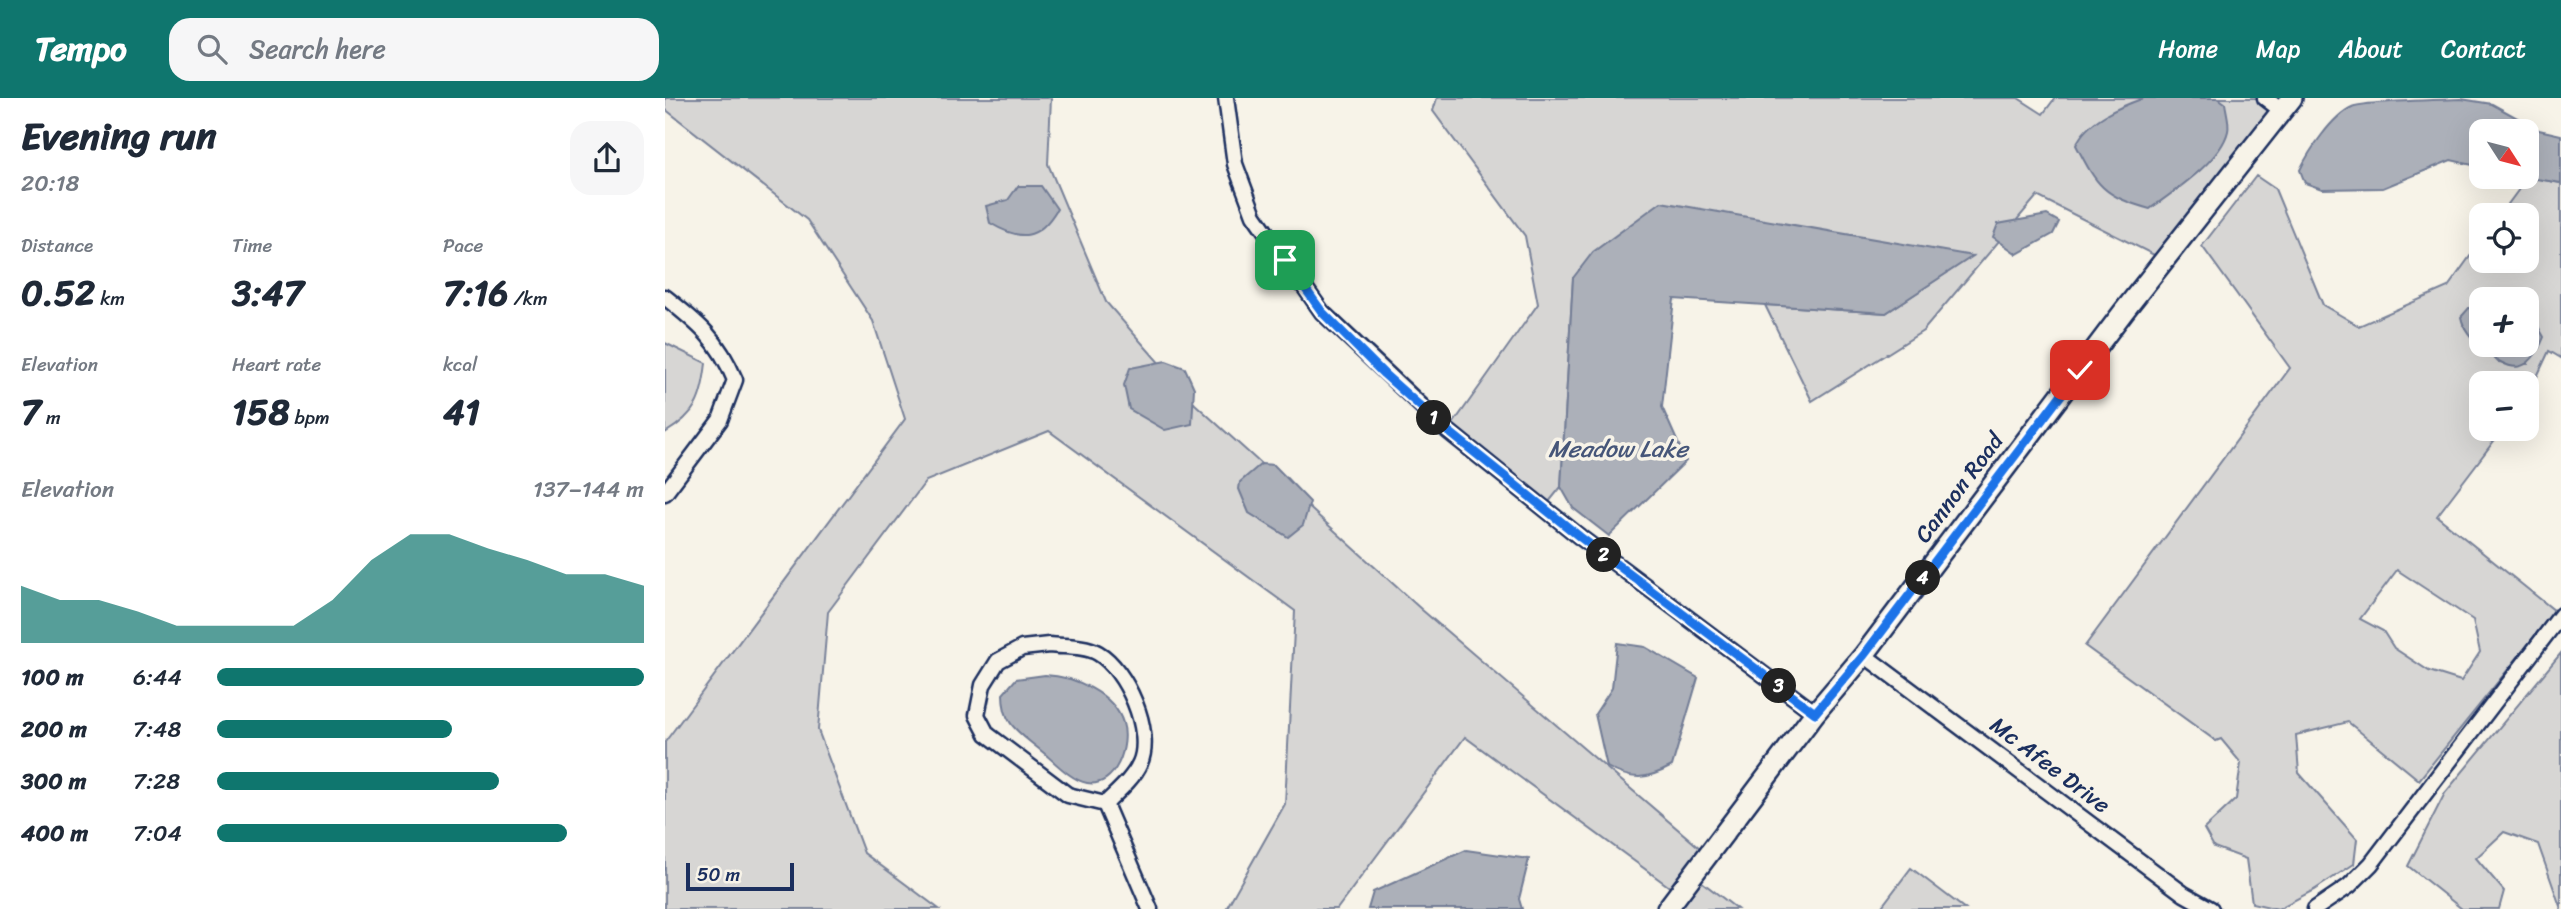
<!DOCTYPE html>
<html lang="en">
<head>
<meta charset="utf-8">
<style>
  body { margin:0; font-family:Sriracha,sans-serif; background:#f6f6f7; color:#1f2937; height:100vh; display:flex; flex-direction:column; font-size:26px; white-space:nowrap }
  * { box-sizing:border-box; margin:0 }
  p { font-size:23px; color:#747a83 }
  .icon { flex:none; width:38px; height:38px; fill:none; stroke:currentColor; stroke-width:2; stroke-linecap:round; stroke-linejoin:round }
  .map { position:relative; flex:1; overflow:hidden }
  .side { display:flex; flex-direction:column; background:#fff; width:665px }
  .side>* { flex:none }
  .needle { width:46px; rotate:126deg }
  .buttons { position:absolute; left:1804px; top:21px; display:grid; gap:14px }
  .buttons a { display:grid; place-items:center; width:70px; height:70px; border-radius:14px; background:#fff; box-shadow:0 7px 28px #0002; font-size:35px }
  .scale { position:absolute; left:21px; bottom:18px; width:108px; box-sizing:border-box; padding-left:7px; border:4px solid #1b2f5e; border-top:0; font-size:19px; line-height:24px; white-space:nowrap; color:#1b2f5e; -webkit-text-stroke:5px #f7f3e8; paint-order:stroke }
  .pin { position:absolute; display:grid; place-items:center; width:60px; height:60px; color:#fff; margin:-30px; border-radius:14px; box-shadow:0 4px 10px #0006 }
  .km { position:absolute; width:35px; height:35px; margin:-18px; border-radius:50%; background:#222; color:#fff; font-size:19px; line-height:35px; text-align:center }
  .round { display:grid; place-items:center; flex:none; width:74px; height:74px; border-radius:21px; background:#f6f6f7 }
  .overview { display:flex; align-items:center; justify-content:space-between; height:119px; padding:0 21px }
  h1 { font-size:38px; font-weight:800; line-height:52px }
  .stats { display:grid; grid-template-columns:repeat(3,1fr); gap:10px; height:119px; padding:7px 21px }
  .stats div { display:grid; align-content:center }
  .stats b { font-size:35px; font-weight:800 }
  .stats small { font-size:19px; font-weight:400 }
  .stats p { font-size:19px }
  .chart { height:196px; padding:14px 21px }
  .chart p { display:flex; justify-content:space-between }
  .chart svg { width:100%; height:126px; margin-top:7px; fill:#0f766e; opacity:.7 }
  ul { padding:0 21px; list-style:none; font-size:23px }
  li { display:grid; grid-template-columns:112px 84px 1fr; align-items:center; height:52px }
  li i { height:18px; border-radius:9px; background:#0f766e }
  header { display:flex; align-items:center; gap:42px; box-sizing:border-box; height:98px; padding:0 35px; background:#0f766e; color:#fff }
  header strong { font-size:33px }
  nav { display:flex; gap:38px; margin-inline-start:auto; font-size:24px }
  .search { width:490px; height:63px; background:#f6f6f7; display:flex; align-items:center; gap:18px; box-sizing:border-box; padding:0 24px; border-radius:21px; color:#747a83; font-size:26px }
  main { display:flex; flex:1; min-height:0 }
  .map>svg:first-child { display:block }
</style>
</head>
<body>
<header>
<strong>Tempo</strong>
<div class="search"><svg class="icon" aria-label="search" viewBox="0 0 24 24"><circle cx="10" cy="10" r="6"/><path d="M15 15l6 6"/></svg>Search here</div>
<nav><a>Home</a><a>Map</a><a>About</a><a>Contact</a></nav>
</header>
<main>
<section class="side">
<div class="overview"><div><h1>Evening run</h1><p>20:18</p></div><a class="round"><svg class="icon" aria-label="share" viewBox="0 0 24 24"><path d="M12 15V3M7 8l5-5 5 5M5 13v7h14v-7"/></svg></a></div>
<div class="stats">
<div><p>Distance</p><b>0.52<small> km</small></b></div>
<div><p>Time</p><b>3:47</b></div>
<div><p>Pace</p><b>7:16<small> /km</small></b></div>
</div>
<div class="stats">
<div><p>Elevation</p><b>7<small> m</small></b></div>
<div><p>Heart rate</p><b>158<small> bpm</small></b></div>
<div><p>kcal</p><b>41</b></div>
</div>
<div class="chart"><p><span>Elevation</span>137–144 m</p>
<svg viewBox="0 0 160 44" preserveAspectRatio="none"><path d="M0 44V24L10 29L20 29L30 33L40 38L50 38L60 38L70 38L80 29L90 15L100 6L110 6L120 11L130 15L140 20L150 20L160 24V44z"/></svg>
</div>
<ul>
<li><b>100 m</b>6:44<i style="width:100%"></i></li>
<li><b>200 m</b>7:48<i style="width:55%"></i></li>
<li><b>300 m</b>7:28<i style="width:66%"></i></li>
<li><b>400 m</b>7:04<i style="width:82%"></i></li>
</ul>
</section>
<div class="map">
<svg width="1896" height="811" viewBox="0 0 1896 811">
  <rect width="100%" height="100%" fill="#f7f3e8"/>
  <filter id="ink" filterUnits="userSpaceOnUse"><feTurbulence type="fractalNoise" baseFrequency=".0143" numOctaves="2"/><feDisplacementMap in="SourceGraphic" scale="14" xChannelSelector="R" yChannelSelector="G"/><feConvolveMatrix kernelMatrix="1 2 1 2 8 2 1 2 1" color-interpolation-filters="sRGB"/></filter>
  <g filter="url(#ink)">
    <!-- green -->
    <g fill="#d7d6d4" stroke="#798299" stroke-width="2" fill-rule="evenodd">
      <polygon points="0,0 386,0 383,66 441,204 530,306 757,512 1043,757 1028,777 1072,811 1003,811 1014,796 800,639 672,811 561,811 620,706 630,513 384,333 261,383 163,514 153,632 199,755 274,811 0,811 0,644 240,321 208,223 142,122 0,11"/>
      <polygon points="772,0 1353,0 1378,16 1390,0 1627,0 1499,162 1372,98 1258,233 1147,303 1100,207 1221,215 1307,158 908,180 896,389 879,410 783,333 873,206 860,138 768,13"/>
      <path d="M1591 78 1610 91 1658 207 1694 228 1783 189 1816 143V163H1862V117H1835L1863 79 1896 85V260L1884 253 1862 300V285H1816V331H1838L1772 418 1890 513 1754 682 1683 624 1631 637 1634 675 1692 741 1689 766 1649 792 1613 811 1587 805 1581 761 1549 749 1539 731 1571 701 1576 665 1556 641 1551 643 1420 548 1625 270 1537 148ZM1816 201H1862V220L1870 223 1863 266 1833 264 1798 227 1804 210 1816 211ZM1732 472 1808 522 1815 554 1796 583 1764 573 1729 550 1718 533 1695 521Z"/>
      <path d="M0 245 41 265C37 300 32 316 0 335Z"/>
      <polygon points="1896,555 1896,811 1873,746 1839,734 1811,760 1839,793 1834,811 1797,811 1743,768 1780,695"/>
      <polygon points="1246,770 1300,811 1215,811"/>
    </g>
    <!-- water -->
    <g fill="#acb0b9" stroke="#727c95" stroke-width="2">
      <path d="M1479 0H1553L1560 5C1561 13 1565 25 1563 33 1556 63 1508 94 1485 111 1438 98 1432 88 1411 47 1422 22 1454 9 1479 0Z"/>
      <path d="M1796 1 1827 6 1874 32 1896 37V85L1859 79H1862V33H1816V69L1786 62 1718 90 1657 91 1640 85 1635 72C1644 53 1667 18 1687 9 1698 3 1778 2 1796 1Z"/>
      <path d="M353 88H376L392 111C373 143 355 143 325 125L321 108 343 102Z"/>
      <polygon points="996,104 1308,158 1221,215 1009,201 997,309 1021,363 944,438 908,410 896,389 908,180 928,154"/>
      <polygon points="1382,117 1394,124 1388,136 1352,156 1328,139 1333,126"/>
      <path d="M1804 210 1816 211V247H1862V220L1870 223 1879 239C1864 277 1846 276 1818 251 1808 241 1799 233 1796 219Z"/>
      <polygon points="501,263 520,270 529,290 527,326 500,332 464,311 459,287 465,270"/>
      <polygon points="596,366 609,367 645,404 638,427 623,439 584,415 574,391 575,384"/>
      <path d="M952 545 980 549 1033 580 1007 668C981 682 967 683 942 669L930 616 947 590Z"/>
      <path d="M380 577C408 578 449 595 458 625 465 647 451 690 422 685 405 682 387 661 374 651 352 633 338 626 338 596L351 581Z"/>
      <polygon points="801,752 864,761 854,801 857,811 703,811 708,794"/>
    </g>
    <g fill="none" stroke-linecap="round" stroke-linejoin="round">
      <!-- street casing -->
      <g stroke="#1b2f5e" stroke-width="19">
        <g id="street">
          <polyline points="561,0 570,66 589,117 657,214 783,333 915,439 1150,615"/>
          <polyline points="1600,0 1617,13"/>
          <path d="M0 199C34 226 53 241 70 282L55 322 0 395"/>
          <path d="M384 547C399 549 419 547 433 555 461 571 489 634 475 665 468 681 452 694 440 706L403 697 322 636 312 617 318 587 333 563 357 550Z"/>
          <polyline points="1199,557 1519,796 1546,811"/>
          <polyline points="440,706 485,811"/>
          <polyline points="1650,811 1684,788 1706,766 1896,517"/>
        </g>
      </g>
      <!-- secondary casing -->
      <g stroke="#1b2f5e" stroke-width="24">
        <polyline id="secondary" points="1002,811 1150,615 1199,557 1459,213 1627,0"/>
      </g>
      <!-- street -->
      <use href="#street" stroke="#f7f3e8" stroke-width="14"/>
      <!-- secondary -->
      <use href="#secondary" stroke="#f7f3e8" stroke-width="19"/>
    </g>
  </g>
  <g fill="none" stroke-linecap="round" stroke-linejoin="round" filter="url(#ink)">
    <!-- route casing -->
    <g stroke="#fff" stroke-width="14">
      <polyline id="route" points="620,162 657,214 719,276 783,333 915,439 1150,615 1199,557 1415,272"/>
    </g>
    <!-- route -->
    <use href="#route" stroke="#1a73e8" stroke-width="9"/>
  </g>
  <g text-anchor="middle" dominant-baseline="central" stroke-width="7" stroke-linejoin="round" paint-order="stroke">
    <!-- street labels -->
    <g font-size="23" fill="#1b2f5e" stroke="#f7f3e8">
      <text transform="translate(1294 390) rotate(-53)">Cannon Road</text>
      <text transform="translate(1385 667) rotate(37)">Mc Afee Drive</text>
    </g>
    <!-- water labels -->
    <g font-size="24" font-style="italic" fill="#465679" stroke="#f7f3e8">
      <text x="953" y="351">Meadow Lake</text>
    </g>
  </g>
</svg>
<div class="buttons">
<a><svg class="needle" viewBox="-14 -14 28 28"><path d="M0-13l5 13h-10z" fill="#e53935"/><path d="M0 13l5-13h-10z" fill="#747a83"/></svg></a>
<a><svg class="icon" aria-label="locate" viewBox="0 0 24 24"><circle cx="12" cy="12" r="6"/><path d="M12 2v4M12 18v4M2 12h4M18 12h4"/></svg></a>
<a>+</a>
<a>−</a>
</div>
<div class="scale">50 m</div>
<div class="pin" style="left:620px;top:162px;background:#1e9e55"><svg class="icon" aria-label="arrive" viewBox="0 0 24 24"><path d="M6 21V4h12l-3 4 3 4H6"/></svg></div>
<div class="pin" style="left:1415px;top:272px;background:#d93025"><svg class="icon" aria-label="check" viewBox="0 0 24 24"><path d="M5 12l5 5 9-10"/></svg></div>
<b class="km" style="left:769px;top:320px">1</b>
<b class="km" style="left:939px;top:457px">2</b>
<b class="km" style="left:1114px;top:588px">3</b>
<b class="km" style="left:1258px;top:480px">4</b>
</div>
</main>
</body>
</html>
